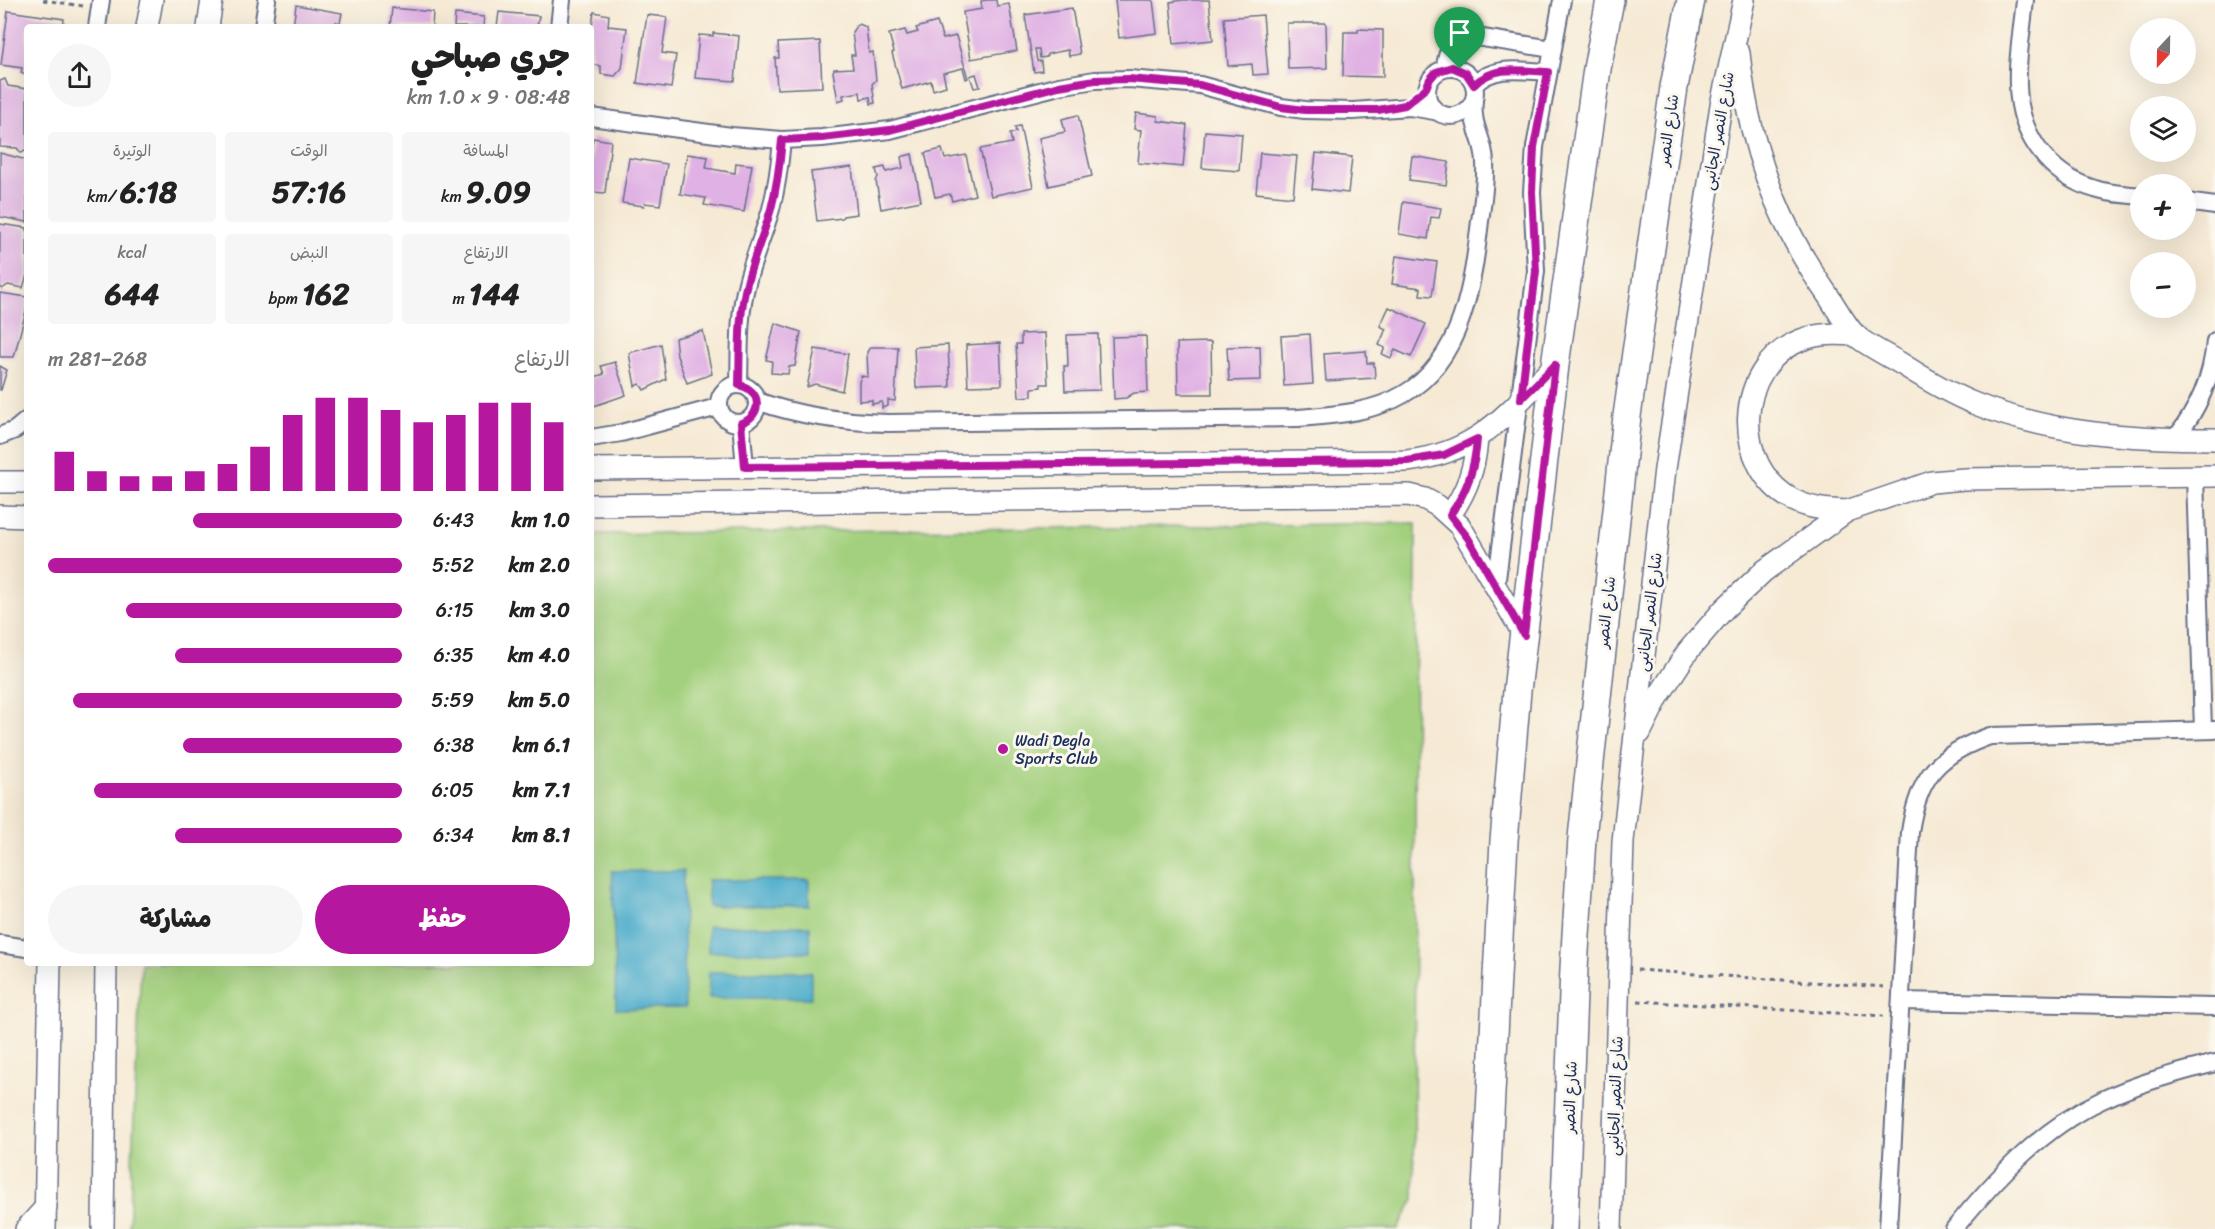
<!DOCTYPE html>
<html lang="ar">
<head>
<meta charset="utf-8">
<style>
  body { margin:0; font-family:Sriracha,"Playpen Sans Arabic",sans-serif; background:#f6f6f6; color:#222; direction:rtl; height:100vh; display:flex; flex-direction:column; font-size:22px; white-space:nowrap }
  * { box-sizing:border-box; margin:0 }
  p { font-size:20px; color:#767676 }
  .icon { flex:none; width:33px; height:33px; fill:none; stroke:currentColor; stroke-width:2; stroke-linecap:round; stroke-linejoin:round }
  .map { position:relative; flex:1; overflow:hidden; direction:ltr }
  .panel { position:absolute; left:24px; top:24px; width:570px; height:942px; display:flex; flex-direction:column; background:#fff; border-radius:6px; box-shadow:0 6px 24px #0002; direction:rtl }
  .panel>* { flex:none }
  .needle { width:39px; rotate:202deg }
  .controls { position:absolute; left:2130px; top:18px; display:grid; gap:12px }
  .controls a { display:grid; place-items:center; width:66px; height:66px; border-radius:50%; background:#fff; box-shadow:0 6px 24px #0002; font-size:30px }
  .pin { position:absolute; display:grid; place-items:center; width:51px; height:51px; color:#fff; margin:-62px -26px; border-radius:50% 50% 50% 0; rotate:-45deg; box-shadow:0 0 6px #0007 }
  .pin .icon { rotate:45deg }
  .round { display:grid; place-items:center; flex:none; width:63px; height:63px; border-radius:32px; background:#f6f6f6 }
  .head { display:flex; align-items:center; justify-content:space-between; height:102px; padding:0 24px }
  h1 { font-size:33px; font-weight:800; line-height:45px }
  .stats { display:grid; grid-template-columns:repeat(3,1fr); gap:9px; height:102px; padding:6px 24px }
  .stats div { display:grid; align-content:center; border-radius:6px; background:#f6f6f6; text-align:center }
  .stats b { font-size:30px; font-weight:800 }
  .stats small { font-size:16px; font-weight:400 }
  .stats p { font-size:16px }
  .chart { height:168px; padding:12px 24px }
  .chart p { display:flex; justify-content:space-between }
  .chart svg { width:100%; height:108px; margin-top:6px; stroke:#b5179e; stroke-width:6 }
  .button { display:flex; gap:12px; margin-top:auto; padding:12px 24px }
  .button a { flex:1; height:69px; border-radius:36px; background:#b5179e; color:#fff; font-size:24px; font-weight:800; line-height:69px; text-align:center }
  .button a+a { background:#f6f6f6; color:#222 }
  ul { padding:0 24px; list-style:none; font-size:20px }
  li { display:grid; grid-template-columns:96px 72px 1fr; align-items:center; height:45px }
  li i { height:15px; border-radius:8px; background:#b5179e }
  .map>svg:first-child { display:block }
</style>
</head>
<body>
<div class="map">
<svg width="2215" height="1229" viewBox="0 0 2215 1229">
  <rect width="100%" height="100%" fill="#fbf7ec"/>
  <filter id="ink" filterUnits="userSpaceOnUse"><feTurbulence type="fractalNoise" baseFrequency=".0167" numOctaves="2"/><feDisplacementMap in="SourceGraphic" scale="12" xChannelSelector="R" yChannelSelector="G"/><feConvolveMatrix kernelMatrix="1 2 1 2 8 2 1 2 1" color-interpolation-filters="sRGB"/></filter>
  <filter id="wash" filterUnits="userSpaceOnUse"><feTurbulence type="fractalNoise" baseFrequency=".008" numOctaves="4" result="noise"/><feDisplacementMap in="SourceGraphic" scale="24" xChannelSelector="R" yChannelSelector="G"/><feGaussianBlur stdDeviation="1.35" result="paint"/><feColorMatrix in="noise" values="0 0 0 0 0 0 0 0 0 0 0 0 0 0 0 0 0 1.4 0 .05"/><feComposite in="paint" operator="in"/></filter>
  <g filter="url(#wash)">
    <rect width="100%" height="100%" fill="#f6ead5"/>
    <!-- green -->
    <polygon fill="#a3d07e" stroke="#5f806e" stroke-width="1.5" points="1416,523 1414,1199 1398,1229 129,1229 141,963 591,963 591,534"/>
    <!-- water -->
    <g fill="#4caccb" stroke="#346e94" stroke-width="1.5">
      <polygon points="612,871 683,871 685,1008 616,1009"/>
      <rect x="708" y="880" width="101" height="26"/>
      <rect x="708" y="926" width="102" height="26"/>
      <rect x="709" y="972" width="102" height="26"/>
    </g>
    <g id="blocks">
      <!-- building -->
      <g fill="#e0b1e4">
        <polygon points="986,0 996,0 997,6 1009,4 1017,51 971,59 963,12 982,9 981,1"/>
        <polygon points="1115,0 1153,0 1157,33 1119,38"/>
        <polygon points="1183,0 1209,0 1213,40 1174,44 1170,2"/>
        <polygon points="296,5 342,13 340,23 336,22 335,27 293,27"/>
        <polygon points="392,8 433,12 432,27 390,27"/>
        <polygon points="1072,8 1080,54 1069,56 1068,50 1047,54 1047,57 1040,58 1039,49 1035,49 1037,61 1041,61 1042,71 1034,72 1025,15"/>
        <polygon points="8,11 64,19 63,27 27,27 27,73 21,73 22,68 1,65"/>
        <polygon points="499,12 539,16 537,27 497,27"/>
        <polygon points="594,12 609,15 608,26 627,28 622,68 615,76 601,74 601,66 591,64 591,33"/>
        <polygon points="455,14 484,17 483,27 454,27"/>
        <polygon points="647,15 667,17 662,53 676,55 671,88 637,83"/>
        <polygon points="1263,15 1268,74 1253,75 1252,64 1228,66 1224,18"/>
        <polygon points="937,22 943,39 956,36 968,78 966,79 963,68 943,73 946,86 933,90 931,81 902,89 892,53 894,52 889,34 905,30 907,35 918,32 916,28"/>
        <polygon points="1287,23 1326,23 1327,68 1288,69"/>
        <polygon points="859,24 866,27 869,53 873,52 876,80 872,84 875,103 871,104 870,97 861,99 860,92 843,95 844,99 838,101 833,72 834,69 853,68 851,55 855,55 852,32 856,26"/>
        <polygon points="1358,29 1383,30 1383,77 1343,76 1344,32 1358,32"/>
        <polygon points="713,33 739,36 735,81 695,78 699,35 713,36"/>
        <polygon points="820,41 822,87 777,89 775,58 779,58 778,43"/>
        <polygon points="976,74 980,87 974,88 970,76"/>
        <polygon points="5,79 8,86 27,89 27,150 21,153 17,148 0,147 0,81"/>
        <polygon points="1136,113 1158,116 1158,121 1187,125 1183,167 1138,163 1141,130 1134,129"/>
        <polygon points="1078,115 1092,176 1049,186 1039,138 1065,132 1062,119"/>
        <polygon points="1020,126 1033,187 991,196 980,149 1012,143 1010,134 1016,132 1015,127"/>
        <polygon points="1205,131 1242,134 1239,171 1202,168"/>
        <polygon points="593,138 611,141 605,193 591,192 591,150"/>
        <polygon points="942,149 945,159 966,155 975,195 952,201 950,194 935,197 925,153"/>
        <polygon points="0,153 27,160 27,222 0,217"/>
        <polygon points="1260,153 1297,156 1293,197 1256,193"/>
        <polygon points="1316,153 1352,157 1348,193 1312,189"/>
        <polygon points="687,154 708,157 706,168 735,173 736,163 752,165 744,212 704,205 706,198 680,194"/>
        <polygon points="912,154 921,201 881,209 876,181 878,177 876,169 885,167 886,172 903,168 901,157"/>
        <polygon points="1412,156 1449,162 1446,185 1409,180"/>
        <polygon points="629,158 667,164 660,205 645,203 644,206 622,203"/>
        <polygon points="852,167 857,214 843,216 842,218 817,221 811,172"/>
        <polygon points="1403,202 1441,208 1439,218 1431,217 1428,239 1399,234"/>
        <polygon points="0,224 27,228 27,275 23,288 8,285 2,289 0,286"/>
        <polygon points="1396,256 1437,262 1432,296 1420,295 1421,288 1392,284"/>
        <polygon points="0,293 27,297 27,307 14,357 0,357"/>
        <polygon points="1389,307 1426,324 1411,357 1395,350 1391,358 1382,354 1385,348 1379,345 1386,329 1380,326"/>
        <polygon points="775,323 801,332 795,366 789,367 788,374 771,373 772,361 766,360"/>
        <polygon points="703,331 712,374 687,383 677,356 675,338"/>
        <polygon points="1045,333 1048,384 1041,384 1041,387 1032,388 1032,396 1019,397 1016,344 1021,344 1021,334"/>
        <polygon points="1098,334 1100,390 1065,391 1064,366 1068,366 1067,335"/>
        <polygon points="1310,334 1313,384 1284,386 1281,336"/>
        <polygon points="1146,336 1148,392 1134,393 1126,398 1114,399 1112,337"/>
        <polygon points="1211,342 1212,394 1178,394 1177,343"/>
        <polygon points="1000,343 1002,385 968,386 966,345"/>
        <polygon points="661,344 666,379 644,390 640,384 635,386 629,353"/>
        <polygon points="948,345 950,387 916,388 914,347"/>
        <polygon points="1260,346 1261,380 1229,381 1227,347"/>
        <polygon points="870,347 898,347 895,401 888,400 888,406 882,408 882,402 872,404 872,400 859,401 859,382 861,376 868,377 867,352"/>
        <polygon points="815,349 848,354 842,391 815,384 807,387"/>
        <polygon points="1366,351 1367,363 1374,363 1375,378 1326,381 1324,354"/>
        <polygon points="615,362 626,395 594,406 591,378 604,374 601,366"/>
        <polygon points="0,366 7,370 1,390 0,390"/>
      </g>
    </g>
  </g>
  <g filter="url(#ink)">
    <use href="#blocks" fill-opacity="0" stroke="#687088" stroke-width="1.5"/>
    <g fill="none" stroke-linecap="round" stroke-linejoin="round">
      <!-- minor casing -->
      <g stroke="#687088" stroke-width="20">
        <g id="minor">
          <path d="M2025 0C2022 32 2014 73 2020 105 2027 145 2056 178 2095 189 2109 194 2126 194 2140 196"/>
          <polyline points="97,27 101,0"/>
          <polyline points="263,27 267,0"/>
          <polyline points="559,27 562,0"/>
          <circle cx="1451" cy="92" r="24"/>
          <path d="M1445 68C1446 52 1453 40 1470 36L1552 49"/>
          <path d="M1474 85C1494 64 1523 71 1548 72"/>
          <polyline points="591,117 731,136 782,140 822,138 890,130 1059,86 1095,80 1129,79 1200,85 1281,107 1305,110 1353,111 1410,107 1434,111"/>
          <polyline points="2186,202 2215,206"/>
          <circle cx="738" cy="404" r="19"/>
          <path d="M739 385C740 351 738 316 747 283 753 258 764 234 771 209 777 186 780 163 782 140"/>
          <path d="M757 401C799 416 843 422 888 423L1298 418C1334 415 1372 413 1404 394 1463 360 1473 282 1480 221 1483 201 1486 181 1485 162 1484 137 1471 128 1474 100"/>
          <polyline points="741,423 745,467"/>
          <polyline points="0,436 15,430 27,420"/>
          <polyline points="591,438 621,433 718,407"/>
          <path d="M2175 439C2198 409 2212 379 2215 341"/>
          <polyline points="2195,476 2203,730"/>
          <polyline points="1496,587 1536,271 1532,192 1535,147 1562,0"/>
          <polyline points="0,944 27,948"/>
          <polyline points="1901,1001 2215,1007"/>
          <path d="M1888 1229 1910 832C1918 777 1938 754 1990 736L2215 730"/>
          <path d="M1954 1229C1995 1179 2042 1128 2102 1100 2138 1083 2176 1073 2215 1063"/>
        </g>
      </g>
      <!-- tertiary casing -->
      <g stroke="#687088" stroke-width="24">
        <g id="tertiary">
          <polyline points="147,27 152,0"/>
          <polyline points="208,27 212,0"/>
          <path d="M1739 53C1748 142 1777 224 1829 297 1837 309 1845 324 1855 335 1867 346 1891 357 1905 366 1927 380 1949 393 1973 403 2049 434 2134 439 2215 439"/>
          <path d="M591 469 1407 461C1479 453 1507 413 1555 365"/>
          <polyline points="0,482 27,482"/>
          <polyline points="591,505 1409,495 1425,499 1438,506 1460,526 1524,635"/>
          <path d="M1847 511C1828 510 1811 509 1793 500 1731 467 1734 366 1801 340 1819 333 1837 334 1856 335"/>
          <path d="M1450 515C1467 491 1475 468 1477 439"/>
          <polyline points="0,516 27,517"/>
          <polyline points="1640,733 1658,697 1688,651 1724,609 1764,571 1847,511 1932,482 1964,479 2215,476"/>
          <polyline points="26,1229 46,1207"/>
          <polyline points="45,1229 50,963"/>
          <polyline points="103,1229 106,963"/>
          <polyline points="1611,1229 1623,841 1665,469 1721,105 1744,0"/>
        </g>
      </g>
      <!-- primary casing -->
      <g stroke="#687088" stroke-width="30">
        <g id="primary">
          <polyline points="1484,1229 1504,841 1517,691 1555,365 1597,69 1610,0"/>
          <polyline points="1564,1229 1574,968 1582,838 1627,416 1674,87 1691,0"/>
        </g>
      </g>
      <!-- path -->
      <g stroke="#687088" stroke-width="3" stroke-dasharray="4.5 4.5" stroke-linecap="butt">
        <polyline points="43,0 83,6"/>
        <polyline points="1637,970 1885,987"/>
        <polyline points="1638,1001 1883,1016"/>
      </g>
      <!-- minor -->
      <use href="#minor" stroke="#fff" stroke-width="16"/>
      <!-- tertiary -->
      <use href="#tertiary" stroke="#fff" stroke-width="21"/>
      <!-- primary -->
      <use href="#primary" stroke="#fff" stroke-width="27"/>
    </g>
  </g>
  <g fill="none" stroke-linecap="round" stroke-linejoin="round" filter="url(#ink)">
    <!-- route casing -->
    <g stroke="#fff" stroke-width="12">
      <path id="route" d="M1452 67 1466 73 1474 85C1494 64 1523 71 1548 72L1534 147 1532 192 1536 271 1521 399 1555 365 1524 635 1468 538 1450 515C1467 491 1475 468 1477 439L1444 455 1407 461 745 467 741 423C763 416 762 390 739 385 740 351 738 316 747 283 753 258 764 234 771 209 777 186 780 163 782 140L822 138 890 130 1059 86 1095 80 1129 79 1200 85 1281 107 1305 110H1378L1405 105 1426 88 1430 79 1436 72Z"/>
    </g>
    <!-- route -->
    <use href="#route" stroke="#b5179e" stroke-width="8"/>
  </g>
  <!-- markers -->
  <circle fill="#b5179e" stroke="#fbf7ec" stroke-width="2" cx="1003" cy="749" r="6"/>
  <g text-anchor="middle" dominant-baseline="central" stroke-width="6" stroke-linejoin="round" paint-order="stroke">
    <!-- street labels -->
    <g font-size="16" fill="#1b2f5e" stroke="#fbf7ec">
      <text transform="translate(1668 130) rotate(-82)">شارع النصر</text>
      <text transform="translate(1718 131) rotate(-80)">شارع النصر الجانبى</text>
      <text transform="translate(1606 612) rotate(-84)">شارع النصر</text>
      <text transform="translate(1649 612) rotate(-83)">شارع النصر الجانبى</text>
      <text transform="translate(1615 1096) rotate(-88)">شارع النصر الجانبى</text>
      <text transform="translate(1570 1097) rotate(-88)">شارع النصر</text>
    </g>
    <!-- poi labels -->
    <g font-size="16" fill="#1b2f5e" stroke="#fbf7ec" text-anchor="start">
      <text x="1015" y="740">Wadi Degla<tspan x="1015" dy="18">Sports Club</tspan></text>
    </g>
  </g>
</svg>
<div class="controls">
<a><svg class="needle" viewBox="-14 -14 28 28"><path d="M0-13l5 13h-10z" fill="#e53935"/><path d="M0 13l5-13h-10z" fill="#767676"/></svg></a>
<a><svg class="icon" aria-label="layers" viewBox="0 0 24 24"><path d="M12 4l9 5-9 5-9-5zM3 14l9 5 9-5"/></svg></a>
<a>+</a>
<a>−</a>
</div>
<div class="pin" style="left:1460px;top:69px;background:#1e9e55"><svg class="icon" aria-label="arrive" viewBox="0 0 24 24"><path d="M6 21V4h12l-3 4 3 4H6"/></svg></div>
<section class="panel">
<div class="head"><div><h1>جري صباحي</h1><p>08:48 · 9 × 1.0 km</p></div><a class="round"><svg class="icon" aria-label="share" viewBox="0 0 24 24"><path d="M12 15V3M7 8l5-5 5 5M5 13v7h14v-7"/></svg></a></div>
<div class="stats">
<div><p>المسافة</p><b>9.09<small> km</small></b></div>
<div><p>الوقت</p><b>57:16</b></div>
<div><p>الوتيرة</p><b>6:18<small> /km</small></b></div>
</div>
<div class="stats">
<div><p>الارتفاع</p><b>144<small> m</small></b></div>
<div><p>النبض</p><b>162<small> bpm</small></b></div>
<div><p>kcal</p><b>644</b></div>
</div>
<div class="chart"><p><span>الارتفاع</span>268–281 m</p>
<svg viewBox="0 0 160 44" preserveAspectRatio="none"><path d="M5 44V28M15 44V36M25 44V38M35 44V38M45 44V36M55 44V33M65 44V26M75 44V13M85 44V6M95 44V6M105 44V11M115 44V16M125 44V13M135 44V8M145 44V8M155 44V16"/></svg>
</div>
<ul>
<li><b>1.0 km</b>6:43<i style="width:59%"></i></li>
<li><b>2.0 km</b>5:52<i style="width:100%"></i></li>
<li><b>3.0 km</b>6:15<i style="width:78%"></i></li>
<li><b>4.0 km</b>6:35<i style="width:64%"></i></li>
<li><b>5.0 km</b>5:59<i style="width:93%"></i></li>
<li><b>6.1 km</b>6:38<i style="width:62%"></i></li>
<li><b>7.1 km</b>6:05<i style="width:87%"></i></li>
<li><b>8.1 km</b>6:34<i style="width:64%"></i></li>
</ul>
<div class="button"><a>حفظ</a><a>مشاركة</a></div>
</section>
</div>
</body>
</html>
